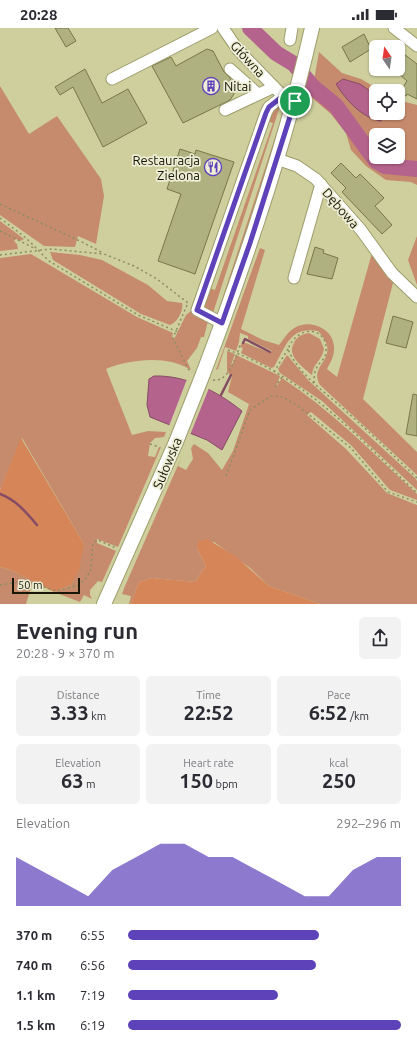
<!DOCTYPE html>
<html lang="en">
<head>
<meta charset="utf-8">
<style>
  body { margin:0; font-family:Ubuntu,sans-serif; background:#f2f2f3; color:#2b2b33; height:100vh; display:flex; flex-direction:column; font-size:15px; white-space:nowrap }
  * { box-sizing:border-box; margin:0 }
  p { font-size:13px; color:#7c7c81 }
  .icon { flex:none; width:22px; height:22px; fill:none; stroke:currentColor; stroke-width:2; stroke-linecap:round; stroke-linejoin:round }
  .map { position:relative; height:576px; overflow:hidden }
  .drawer { display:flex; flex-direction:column; background:#fff; flex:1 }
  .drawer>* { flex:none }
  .needle { width:26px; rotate:347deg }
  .tools { position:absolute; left:369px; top:12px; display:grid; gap:8px }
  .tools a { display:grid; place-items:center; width:36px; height:36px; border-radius:6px; background:#fff; box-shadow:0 1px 3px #0004; font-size:20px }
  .scale { position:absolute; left:12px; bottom:10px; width:68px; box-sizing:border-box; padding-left:4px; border:2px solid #181705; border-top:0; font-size:11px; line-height:14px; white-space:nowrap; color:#181705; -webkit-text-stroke:3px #edeed5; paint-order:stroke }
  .pin { position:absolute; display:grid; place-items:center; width:34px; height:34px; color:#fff; margin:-17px; border:2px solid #fff; border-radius:50%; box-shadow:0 1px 4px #0007 }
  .round { display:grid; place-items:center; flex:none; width:42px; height:42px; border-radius:6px; background:#f2f2f3 }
  .summary { display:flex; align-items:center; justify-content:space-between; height:68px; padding:0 16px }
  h1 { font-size:22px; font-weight:700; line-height:30px }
  .metrics { display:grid; grid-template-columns:repeat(3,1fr); gap:6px; height:68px; padding:4px 16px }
  .metrics div { display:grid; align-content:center; border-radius:6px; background:#f2f2f3; text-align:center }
  .metrics b { font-size:20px; font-weight:700 }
  .metrics small { font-size:11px; font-weight:400 }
  .metrics p { font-size:11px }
  .chart { height:112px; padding:8px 16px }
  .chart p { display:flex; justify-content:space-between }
  .chart svg { width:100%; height:72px; margin-top:4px; fill:#5e42ba; opacity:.7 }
  ul { padding:0 16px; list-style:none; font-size:13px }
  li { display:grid; grid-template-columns:64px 48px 1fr; align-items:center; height:30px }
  li i { height:10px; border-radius:5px; background:#5e42ba }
  .status { display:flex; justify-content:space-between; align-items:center; height:28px; padding:0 20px; background:#fff; direction:ltr }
  .status svg { height:11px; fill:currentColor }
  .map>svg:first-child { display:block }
</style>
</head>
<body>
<div class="status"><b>20:28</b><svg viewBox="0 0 49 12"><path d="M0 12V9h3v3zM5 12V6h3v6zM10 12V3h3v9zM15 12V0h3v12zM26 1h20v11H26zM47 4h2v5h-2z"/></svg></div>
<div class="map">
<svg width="417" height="576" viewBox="0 0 417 576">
  <rect width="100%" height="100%" fill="#cecf9d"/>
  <!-- green -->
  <g fill="#c68b6c" fill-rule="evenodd">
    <path d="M319 24 342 45 361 51 381 63H376V85H398V72L417 77V157L411 154 386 152 366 138 351 122 346 105 331 86 311 69ZM376 107H398V129H376Z"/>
    <polygon points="0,58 29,106 57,88 101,151 104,168 96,216 78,208 75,219 44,218 0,187"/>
    <path d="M277 78H280L212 288C201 278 205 274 209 260L215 262 273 95 267 93 270 85Z"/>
    <polygon points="284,82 286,87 242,226 217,287"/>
    <polygon points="0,193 24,211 20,213 16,211 14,213 17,216 18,221 0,223"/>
    <polygon points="417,208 417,257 408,232"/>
    <path d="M260 220 265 222 241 301 263 312 279 317C284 311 288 303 296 299 312 291 335 302 334 321 334 329 330 335 327 341L337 349 372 225 393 255 363 371 417 424V447L320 357C307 336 344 331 318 303 290 298 286 318 274 339L271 340 241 325 243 320 240 319 242 315H246L270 325 272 323 248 311V308L240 305 239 314 236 323 225 319 218 341 216 342Z"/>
    <path d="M50 224 80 227 102 232 148 257 167 273 182 275C184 282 177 295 170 297L141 286 53 232Z"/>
    <path d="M31 226 137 289 173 305 172 309 174 311 186 287 191 283 208 293 204 309H201L197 320 187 333 191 342C168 327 130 331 106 341L132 407 148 403 166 404 164 409 155 410 150 415 148 428 155 429 159 419H161L118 519 97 511V515L116 523 102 554 98 553 90 562V567L92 571 84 567 80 574 54 564 71 557 84 516 22 410 0 462V230Z"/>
    <path d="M309 305 320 311 324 321C322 333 313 335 312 347 304 340 286 328 294 315 297 308 303 306 309 305Z"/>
    <path d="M227 323 235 326 231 337H232L236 327 280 348 276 359 282 350C332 383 373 425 417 466V472L390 462 352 418 311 384 307 387 346 421 387 465 417 477V576H320L269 558 250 540 214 514 197 520 206 538 195 554 152 550 139 554 131 576H129L131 568 122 566 125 558 182 428 178 438 186 442 193 431 191 420 194 416 208 425 222 442 233 423 249 376 228 364 232 348 227 344Z"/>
    <polygon points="287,327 309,353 415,450 417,453 417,462 322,373 280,345 278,341"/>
    <polygon points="0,539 11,542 33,553 26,576 0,576"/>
  </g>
  <!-- forest -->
  <g fill="#d68559">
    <polygon points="21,410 84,516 79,542 71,557 54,564 11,542 0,539 0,462"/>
    <polygon points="207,511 235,528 269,558 320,576 131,576 139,554 152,550 195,554 206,538 197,520 198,513"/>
  </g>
  <!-- water -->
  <g fill="#b4638d" stroke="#854c64">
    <path d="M343 51 360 56 376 67V85H384L381 93C362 90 346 72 336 56Z"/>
    <path d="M154 348C186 347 217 363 242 383L222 422 207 412 150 389 147 377 149 351Z"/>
  </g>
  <!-- pier -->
  <polygon fill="#cecf9d" points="187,351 209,360 190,407 169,398"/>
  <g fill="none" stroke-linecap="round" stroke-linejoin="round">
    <!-- stream -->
    <g stroke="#854c64" stroke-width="2.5">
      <polyline points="243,315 245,311 270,324"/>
      <polyline points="221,367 231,347"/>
      <path d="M0 466C16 472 26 484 37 497"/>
    </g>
    <!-- river -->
    <polyline stroke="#b4638d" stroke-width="16" points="250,0 276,25 294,36 313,59 336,78 376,133 385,138 417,141"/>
  </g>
  <!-- building -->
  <g fill="#b0b180" stroke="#777748">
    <polygon points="55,0 68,0 76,13 66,19"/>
    <polygon points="364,6 371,21 350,34 342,19"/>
    <polygon points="207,21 213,23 224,44 230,50 234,59 234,66 230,72 183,95 152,38 171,29 176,38"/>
    <polygon points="404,26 417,36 417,71 407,66 406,68 400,64 407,53 398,45 398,33"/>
    <polygon points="85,41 102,75 128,61 147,95 103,119 73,59 60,67 55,59"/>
    <polygon points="180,121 195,126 196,122 234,134 195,246 158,233 181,166 167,161"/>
    <polygon points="341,135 356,150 360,146 384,170 375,178 392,197 382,206 342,164 346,160 331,145"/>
    <polygon points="315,219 324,222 323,225 338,230 332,251 307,246"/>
    <polygon points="393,288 413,294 406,320 386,315"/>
    <polygon points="413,366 417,367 417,408 406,406"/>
  </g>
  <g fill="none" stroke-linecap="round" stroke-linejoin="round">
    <!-- minor casing -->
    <g stroke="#9d9d6d" stroke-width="13">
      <g id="minor">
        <polyline points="223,0 238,22 283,68 289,71"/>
        <polyline points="394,0 417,18"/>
        <polyline points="290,12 292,0"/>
        <polyline points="230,41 258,66"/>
        <polyline points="112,51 212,0"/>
        <polyline points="225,82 274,59"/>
        <polyline points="277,131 297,138 316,151 361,202 392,245 417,269"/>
        <polyline points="294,250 321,156"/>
        <polyline points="222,295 197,282 266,85 269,79 283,68"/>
      </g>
    </g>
    <!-- major casing -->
    <g stroke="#9d9d6d" stroke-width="16">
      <g id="major">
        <path d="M203 346C246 233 285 118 312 0"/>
        <polyline points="104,576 176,414"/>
      </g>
    </g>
    <!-- path -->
    <g stroke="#8c8c65" stroke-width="1.5" stroke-dasharray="2 3" stroke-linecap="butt">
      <polyline points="0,176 84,215 103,225"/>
      <polyline points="0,190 26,210 49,233 138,287 178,304"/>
      <polyline points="0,203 36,221"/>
      <polyline points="0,227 51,221 104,226 134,238 157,251 188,275"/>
      <polyline points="187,277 173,310 188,341 192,344"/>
      <path d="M228 322C305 349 359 410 417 465"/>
      <polyline points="274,344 288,321"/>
      <path d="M213 352C229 355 236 327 241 315"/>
      <path d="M314 355C314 350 314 344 317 339 320 334 326 330 326 324 328 298 298 296 288 321 299 348 327 365 348 385 372 406 394 428 417 450"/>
      <polyline points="275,359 282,349"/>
      <polyline points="150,416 159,419"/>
      <polyline points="226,448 250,382 271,368 283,369 298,378 351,420 388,464 417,474"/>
      <polyline points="0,557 26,553 56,563 79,557 87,549 91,541 93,515 98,512 116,520"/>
    </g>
    <!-- minor -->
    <use href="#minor" stroke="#fff" stroke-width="11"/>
    <!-- major -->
    <use href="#major" stroke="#fff" stroke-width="14"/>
    <!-- major-bridge casing -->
    <g stroke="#9d9d6d" stroke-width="16" stroke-linecap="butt">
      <polyline id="major-bridge" points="176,414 203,346"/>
    </g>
    <!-- major-bridge -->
    <use href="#major-bridge" stroke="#fff" stroke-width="14"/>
  </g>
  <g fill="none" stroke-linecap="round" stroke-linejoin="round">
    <!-- route casing -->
    <g stroke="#fff" stroke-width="8">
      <polygon id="route" points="283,68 295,73 250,215 222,295 197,282 266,85 269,79"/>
    </g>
    <!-- route -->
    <use href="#route" stroke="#5e42ba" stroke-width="5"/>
  </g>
  <!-- icons -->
  <defs>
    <g id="building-ring" transform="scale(0.9)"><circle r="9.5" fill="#edeed5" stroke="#5e42ba" stroke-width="1.5"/><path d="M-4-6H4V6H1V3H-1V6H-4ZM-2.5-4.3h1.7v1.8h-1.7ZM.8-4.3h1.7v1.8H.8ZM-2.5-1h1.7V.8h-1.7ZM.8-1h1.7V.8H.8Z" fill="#5e42ba"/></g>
    <g id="restaurant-ring" transform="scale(0.9)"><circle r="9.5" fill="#edeed5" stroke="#5e42ba" stroke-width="1.5"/><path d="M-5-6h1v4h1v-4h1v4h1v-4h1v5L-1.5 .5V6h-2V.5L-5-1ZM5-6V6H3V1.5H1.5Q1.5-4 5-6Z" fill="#5e42ba"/></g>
  </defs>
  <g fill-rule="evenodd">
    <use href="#building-ring" x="211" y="58"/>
    <use href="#restaurant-ring" x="213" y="139"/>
  </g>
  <g text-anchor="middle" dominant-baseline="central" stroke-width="3.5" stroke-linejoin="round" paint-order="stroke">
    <!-- street labels -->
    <g font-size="13" fill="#181705" stroke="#edeed5">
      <text transform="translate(248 31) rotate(47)">Główna</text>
      <text transform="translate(341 180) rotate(49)">Dębowa</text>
      <text transform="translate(167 435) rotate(-67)">Sułowska</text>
    </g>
    <!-- poi labels -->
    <g font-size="13" fill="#181705" stroke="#edeed5" text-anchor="start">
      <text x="224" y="58">Nitai</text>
      <text x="200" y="132" text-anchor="end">Restauracja<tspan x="200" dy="15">Zielona</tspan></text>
    </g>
  </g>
</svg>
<div class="tools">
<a><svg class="needle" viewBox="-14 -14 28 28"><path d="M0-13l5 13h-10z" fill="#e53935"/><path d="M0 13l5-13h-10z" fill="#7c7c81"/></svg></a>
<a><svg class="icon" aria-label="locate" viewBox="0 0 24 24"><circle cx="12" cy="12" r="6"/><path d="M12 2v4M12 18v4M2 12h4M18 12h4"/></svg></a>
<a><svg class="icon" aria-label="layers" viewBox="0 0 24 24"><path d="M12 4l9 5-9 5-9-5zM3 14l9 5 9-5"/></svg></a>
</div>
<div class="scale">50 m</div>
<div class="pin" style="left:295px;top:73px;background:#1e9e55"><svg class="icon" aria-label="arrive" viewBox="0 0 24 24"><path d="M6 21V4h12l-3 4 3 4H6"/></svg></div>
</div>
<section class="drawer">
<div class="summary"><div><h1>Evening run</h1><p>20:28 · 9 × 370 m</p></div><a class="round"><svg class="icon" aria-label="share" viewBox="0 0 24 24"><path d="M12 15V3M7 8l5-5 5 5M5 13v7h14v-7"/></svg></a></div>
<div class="metrics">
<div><p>Distance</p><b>3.33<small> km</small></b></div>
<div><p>Time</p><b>22:52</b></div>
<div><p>Pace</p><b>6:52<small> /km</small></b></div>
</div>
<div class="metrics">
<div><p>Elevation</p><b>63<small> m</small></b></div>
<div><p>Heart rate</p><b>150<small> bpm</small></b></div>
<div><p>kcal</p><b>250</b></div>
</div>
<div class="chart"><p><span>Elevation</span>292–296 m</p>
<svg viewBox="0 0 160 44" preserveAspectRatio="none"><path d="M0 44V14L10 22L20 30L30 38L40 22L50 14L60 6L70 6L80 14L90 14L100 22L110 30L120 38L130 38L140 22L150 14L160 14V44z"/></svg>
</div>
<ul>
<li><b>370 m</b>6:55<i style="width:70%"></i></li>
<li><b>740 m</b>6:56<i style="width:69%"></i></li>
<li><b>1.1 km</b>7:19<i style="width:55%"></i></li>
<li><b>1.5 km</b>6:19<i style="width:100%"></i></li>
</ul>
</section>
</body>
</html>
